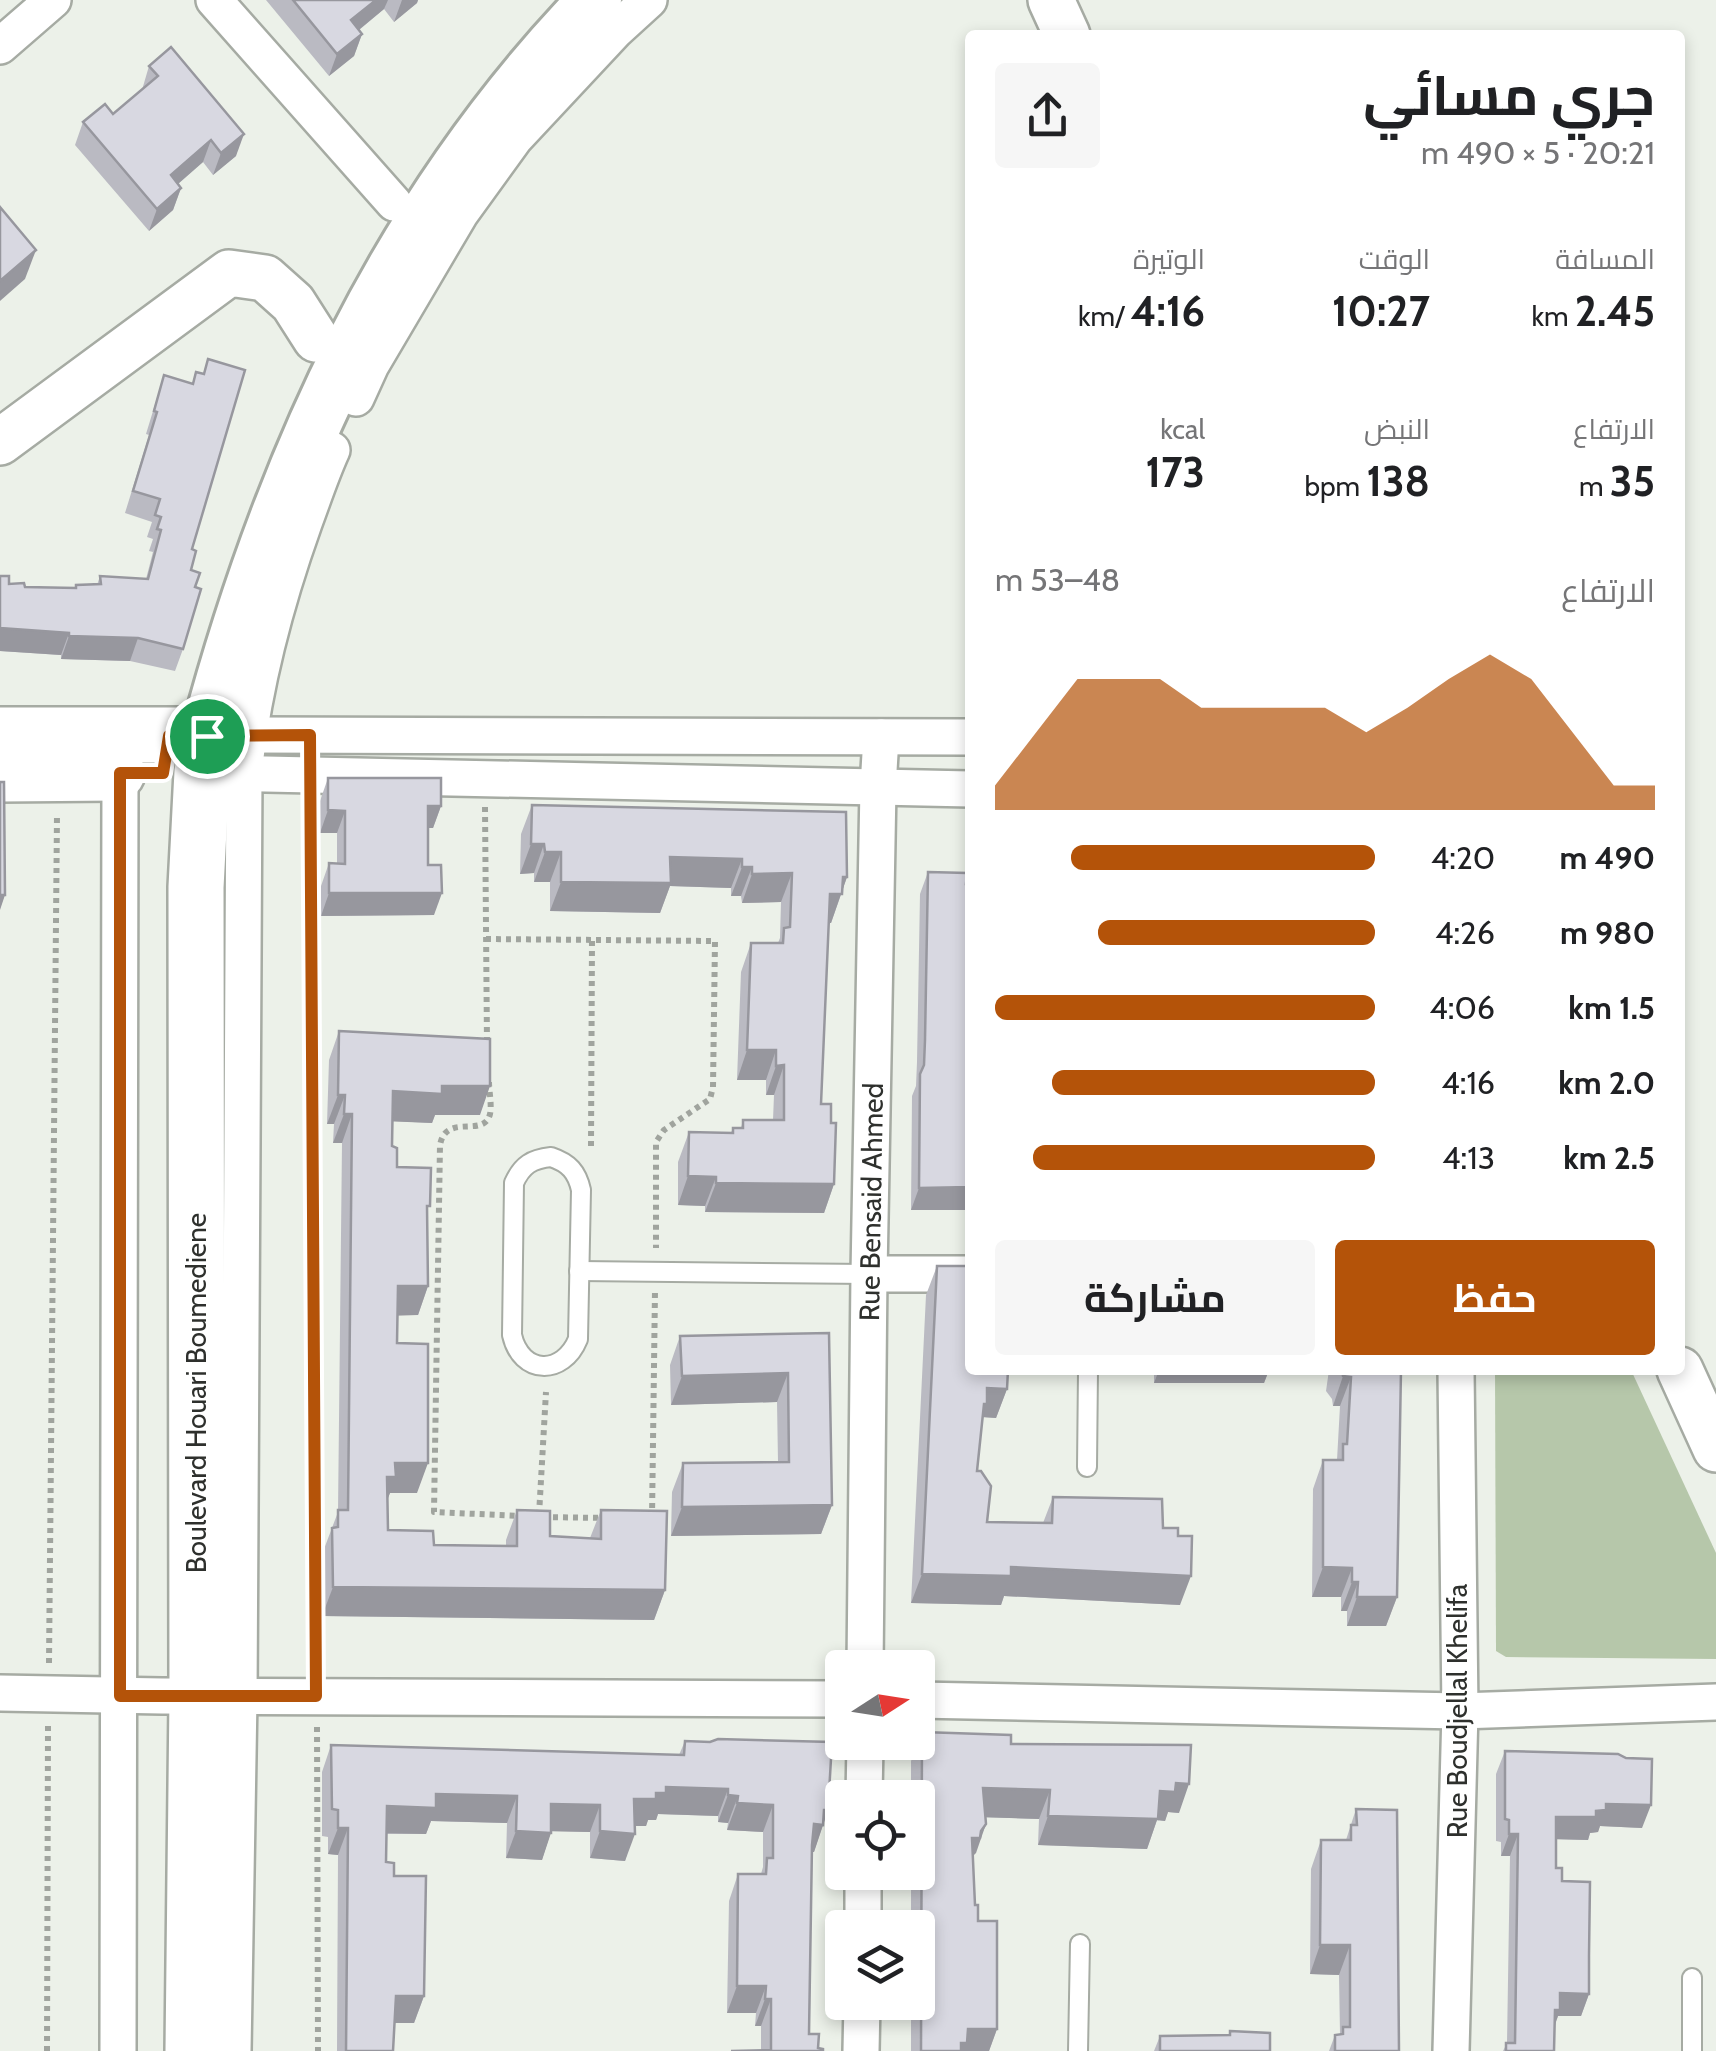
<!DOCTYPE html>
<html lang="ar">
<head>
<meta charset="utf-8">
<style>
  body { margin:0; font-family:Cabin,Cairo,sans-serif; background:#f6f6f6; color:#202124; direction:rtl; height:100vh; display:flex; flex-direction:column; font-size:38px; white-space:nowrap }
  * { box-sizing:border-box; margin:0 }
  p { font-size:32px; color:#757577 }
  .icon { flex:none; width:55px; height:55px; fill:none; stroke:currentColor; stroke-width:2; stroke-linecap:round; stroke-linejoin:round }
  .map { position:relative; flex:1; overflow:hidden; direction:ltr }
  .panel { position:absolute; left:965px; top:30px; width:720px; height:1345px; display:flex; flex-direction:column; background:#fff; border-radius:10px; box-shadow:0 5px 15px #0003; direction:rtl }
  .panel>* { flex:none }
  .needle { width:65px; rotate:78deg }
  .buttons { position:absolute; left:825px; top:1650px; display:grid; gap:20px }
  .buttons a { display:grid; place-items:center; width:110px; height:110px; border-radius:10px; background:#fff; box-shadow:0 5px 15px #0003; font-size:50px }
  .pin { position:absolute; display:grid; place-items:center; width:85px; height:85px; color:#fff; margin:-42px; border:5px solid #fff; border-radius:50%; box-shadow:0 2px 10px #0007 }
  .round { display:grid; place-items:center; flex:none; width:105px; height:105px; border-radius:10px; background:#f6f6f6 }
  .headline { display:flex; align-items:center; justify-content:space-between; height:170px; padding:0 30px }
  h1 { font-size:55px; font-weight:700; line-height:75px }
  .figures { display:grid; grid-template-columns:repeat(3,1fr); gap:15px; height:170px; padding:10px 30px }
  .figures div { display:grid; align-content:center }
  .figures b { font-size:42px; font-weight:700 }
  .figures small { font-size:28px; font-weight:400 }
  .figures p { font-size:28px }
  .chart { height:280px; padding:20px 30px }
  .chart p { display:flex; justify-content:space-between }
  .chart svg { width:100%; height:180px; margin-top:10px; fill:#b45309; opacity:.7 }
  .action { display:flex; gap:20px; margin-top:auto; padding:20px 30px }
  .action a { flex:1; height:115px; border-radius:10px; background:#b45309; color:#fff; font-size:40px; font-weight:700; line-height:115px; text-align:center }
  .action a+a { background:#f6f6f6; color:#202124 }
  ul { padding:0 30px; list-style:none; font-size:32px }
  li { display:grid; grid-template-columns:160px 120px 1fr; align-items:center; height:75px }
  li i { height:25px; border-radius:12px; background:#b45309 }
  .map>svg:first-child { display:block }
</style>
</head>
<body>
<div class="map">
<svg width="1716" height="2051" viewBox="0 0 1716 2051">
  <rect width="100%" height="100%" fill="#ecf1e9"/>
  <!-- green -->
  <polygon fill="#b6c7aa" points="1495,1370 1631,1370 1716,1553 1716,1659 1506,1657 1496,1651"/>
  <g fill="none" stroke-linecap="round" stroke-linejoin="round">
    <!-- service casing -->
    <g stroke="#a6aba3" stroke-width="22">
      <g id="service">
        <path d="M551 1157C569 1163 577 1172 581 1190L578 1339C563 1376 521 1375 512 1335L514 1183C522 1165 532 1159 551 1157Z"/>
        <polyline points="579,1271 869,1274"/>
        <polyline points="1087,1467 1088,1370"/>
        <polyline points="1692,1978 1692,2051"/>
        <polyline points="1078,2051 1080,1944"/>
      </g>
    </g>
    <!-- minor casing -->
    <g stroke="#a6aba3" stroke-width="40">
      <g id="minor">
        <polyline points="214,0 394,203"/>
        <polyline points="0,46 53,0"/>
        <polyline points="356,398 371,365 460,214 515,138 615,31 649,0"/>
        <polyline points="226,735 970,737"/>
        <polyline points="223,773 970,789"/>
        <polyline points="869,1274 970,1274"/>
        <polyline points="865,1668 869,1274 878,787 881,737"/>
        <polyline points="0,1693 162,1696 842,1699"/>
        <polyline points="918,1700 1460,1711 1716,1702"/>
        <polyline points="864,1798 865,1742"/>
        <polyline points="863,1928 863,1872"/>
        <polyline points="118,2051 120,773"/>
        <path d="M233 2051 239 1697 244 773C253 688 275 604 304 523 313 499 321 474 332 450"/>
        <polyline points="861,2051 862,2002"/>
        <polyline points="1451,2051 1460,1711 1456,1370"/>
      </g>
    </g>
    <!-- tertiary casing -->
    <g stroke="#a6aba3" stroke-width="50">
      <g id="tertiary">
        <polyline points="1051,0 1067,35"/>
        <polyline points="0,442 229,273 265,278 293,303 316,339"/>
        <polyline points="1680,1370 1716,1449"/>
      </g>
    </g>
    <!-- secondary casing -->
    <g stroke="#a6aba3" stroke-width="58">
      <path id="secondary" d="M207 735C280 462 396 205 595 0"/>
    </g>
    <!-- primary casing -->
    <g stroke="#a6aba3" stroke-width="60">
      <g id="primary">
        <polyline points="0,735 207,735 202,772 196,887 197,1697 193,2051"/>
        <polyline points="0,774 117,773"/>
      </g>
    </g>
    <!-- path -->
    <g stroke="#a0a49e" stroke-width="6" stroke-dasharray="5 5" stroke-linecap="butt">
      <polyline points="310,807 316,1665"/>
      <polyline points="485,807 487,1044"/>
      <polyline points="486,939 715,941 713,1087 710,1099 664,1130 656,1142 656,1248"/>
      <path d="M489 1082C489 1091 492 1105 490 1114 484 1139 446 1112 440 1145L434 1512 521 1516"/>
      <polyline points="591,1146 592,940"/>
      <polyline points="539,1515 546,1392"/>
      <polyline points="543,1517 606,1518"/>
      <polyline points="652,1518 655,1291"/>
      <polyline points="49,1663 57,815"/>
      <polyline points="317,1727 318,2051"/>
      <polyline points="47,2051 48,1725"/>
    </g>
    <!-- service -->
    <use href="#service" stroke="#fff" stroke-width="18"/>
    <!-- minor -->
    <use href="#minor" stroke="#fff" stroke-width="35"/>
    <!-- tertiary -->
    <use href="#tertiary" stroke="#fff" stroke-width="45"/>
    <!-- secondary -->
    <use href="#secondary" stroke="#fff" stroke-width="52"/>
    <!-- primary -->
    <use href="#primary" stroke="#fff" stroke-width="55"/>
  </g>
  <!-- wall -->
  <g fill="#babac2">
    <polygon points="266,0 418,0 417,3 394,22 384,9 359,30 362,34 354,56 329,76"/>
    <polygon points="149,66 236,156 213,175 203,162 178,184 181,188 173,210 149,231 75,145 83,122 113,114 142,90"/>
    <polygon points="208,359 192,549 191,570 195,587 183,649 175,671 130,661 61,659 61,655 0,651 9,584 25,587 75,588 76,585 97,585 100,576 146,579 153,552 149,551 153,539 147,537 152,522 125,513 149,435 146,434 164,375 192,384 196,372 203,374"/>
    <polygon points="328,778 441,806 433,828 428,828 428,865 434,915 321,916 321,886 329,863 337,864 337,833 320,833 320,801"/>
    <polygon points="532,805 847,877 831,923 829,923 821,1104 834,1184 824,1213 705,1212 705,1206 678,1205 678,1162 689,1132 731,1133 733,1128 741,1128 743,1120 773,1120 774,1095 766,1095 766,1080 737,1080 741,972 751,943 778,943 780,938 781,902 742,903 741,896 731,896 731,888 670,886 660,913 550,911 550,882 534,882 534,873 520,874 521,834"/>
    <polygon points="928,872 970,884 970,1210 911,1210 912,1096 916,1086 917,1062 920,894"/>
    <polygon points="339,1031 480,1115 435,1115 432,1123 392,1121 392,1146 397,1167 427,1213 428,1286 418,1315 398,1315 397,1343 417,1493 390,1493 387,1499 388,1530 434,1545 506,1546 506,1540 517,1510 550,1536 590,1538 601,1510 665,1590 654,1620 322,1616 321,1557 338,1512 342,1143 333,1143 334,1124 327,1124 329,1060"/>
    <polygon points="937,1266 1007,1389 996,1418 982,1417 977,1471 987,1522 1043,1523 1053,1497 1163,1528 1180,1605 1004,1596 1001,1605 911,1603 926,1295"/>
    <polygon points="829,1333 832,1505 821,1534 671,1536 672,1492 683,1463 778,1462 777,1402 671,1405 670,1365 680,1336"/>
    <polygon points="1154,1370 1269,1370 1264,1383 1154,1383"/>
    <polygon points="1329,1370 1401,1370 1397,1597 1386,1626 1347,1626 1347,1611 1341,1611 1341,1597 1312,1597 1313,1489 1323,1460 1337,1460 1340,1406 1333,1406 1332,1399 1326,1391"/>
    <polygon points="922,1732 1011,1744 1179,1813 1168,1812 1165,1821 1157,1820 1147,1849 1038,1845 1039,1819 986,1817 986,1824 973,1856 975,1905 997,2029 989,2051 911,2051 911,2002 918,2002 918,1928 911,1928 911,1872 918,1872 918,1798 911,1798 911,1761"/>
    <polygon points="685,1741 828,1810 814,1852 812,1852 809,2034 818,2048 761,2050 761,2026 755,2026 756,2013 727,2013 729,1901 738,1874 761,1874 763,1867 763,1832 727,1830 728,1823 718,1822 718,1816 658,1814 656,1820 648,1820 646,1826 635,1826 625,1861 590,1858 590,1832 551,1831 542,1860 506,1858 507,1823 431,1821 426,1834 387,1834 386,1862 394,1876 424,1996 414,2023 395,2023 393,2051 337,2051 338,1855 328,1854 328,1837 322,1836 322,1772 331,1745 679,1755"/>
    <polygon points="1505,1751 1642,1828 1600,1826 1598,1832 1590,1833 1588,1840 1556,1839 1556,1868 1562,1881 1589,1994 1581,2016 1558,2016 1555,2025 1554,2051 1503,2051 1507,2043 1510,1856 1501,1856 1501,1842 1496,1841 1496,1774"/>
    <polygon points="1356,1809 1399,2051 1329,2051 1335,2035 1340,2034 1339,1975 1310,1974 1311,1869 1321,1840 1346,1840"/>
    <polygon points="1230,2031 1270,2051 1154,2051 1160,2036 1229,2035"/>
  </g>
  <!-- shaded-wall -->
  <g fill="#97979e">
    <polygon points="376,0 388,0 384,9 343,43 351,20"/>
    <polygon points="402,0 418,0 417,3 394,22"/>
    <polygon points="362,34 354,56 329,76 337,54"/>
    <polygon points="244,134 236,156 213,175 221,153"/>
    <polygon points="211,140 203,162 163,197 171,175"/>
    <polygon points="181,188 173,210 149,231 157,209"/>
    <polygon points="36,250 25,279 0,301 0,281"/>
    <polygon points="0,628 69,633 61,655 0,651"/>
    <polygon points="69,636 138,638 130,661 61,659"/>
    <polygon points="428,806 441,806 433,828 420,828"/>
    <polygon points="328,810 345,811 337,833 320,833"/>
    <polygon points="531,844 544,844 534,873 520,874"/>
    <polygon points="545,852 561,852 550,882 534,882"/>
    <polygon points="670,857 742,859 731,888 670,886 660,913 550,911 561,882"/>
    <polygon points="742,867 752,867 741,896 731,896"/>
    <polygon points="792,873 781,902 742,903 752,874"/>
    <polygon points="843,877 847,877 831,923 819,923 830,894"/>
    <polygon points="329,893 442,893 434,915 321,916"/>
    <polygon points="0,895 5,895 0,910"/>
    <polygon points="747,1050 776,1050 766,1080 737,1080"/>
    <polygon points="784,1065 774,1095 766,1095 776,1066"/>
    <polygon points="442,1086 490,1086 480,1115 435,1115 432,1123 383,1121 393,1091"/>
    <polygon points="338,1095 345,1095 334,1124 327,1124"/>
    <polygon points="344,1114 352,1114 342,1143 333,1143"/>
    <polygon points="688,1176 716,1177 705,1206 678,1205"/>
    <polygon points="716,1183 834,1184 824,1213 705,1212"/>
    <polygon points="970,1187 970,1210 911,1210 919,1188"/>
    <polygon points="398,1286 428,1286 418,1315 387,1316"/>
    <polygon points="1159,1370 1269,1370 1264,1383 1154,1383"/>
    <polygon points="788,1373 777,1402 671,1405 682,1376"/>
    <polygon points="1343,1376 1351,1377 1340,1406 1333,1406"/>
    <polygon points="987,1388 1007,1389 996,1418 982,1417 976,1434"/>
    <polygon points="395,1463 428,1463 417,1493 390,1493 385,1506 387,1477"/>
    <polygon points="832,1505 821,1534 671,1536 682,1507"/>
    <polygon points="1011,1567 1191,1576 1180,1605 1004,1596 1001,1605 911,1603 922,1574"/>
    <polygon points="1323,1567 1352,1568 1341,1597 1312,1597"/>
    <polygon points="1352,1582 1358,1582 1347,1611 1341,1611"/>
    <polygon points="333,1587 665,1590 654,1620 322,1616"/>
    <polygon points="1357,1597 1397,1597 1386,1626 1347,1626"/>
    <polygon points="1176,1783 1189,1784 1179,1813 1168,1812 1165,1821 1157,1820 1147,1849 1038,1845 1048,1816 1160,1791"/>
    <polygon points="666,1787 728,1789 718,1816 658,1814 656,1820 648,1820 646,1826 624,1826 634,1799 656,1793"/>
    <polygon points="983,1788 1050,1790 1039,1819 973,1817"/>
    <polygon points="436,1794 517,1796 507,1823 431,1821 426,1834 377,1833 387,1806"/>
    <polygon points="728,1795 738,1796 728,1823 718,1822"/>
    <polygon points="737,1803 773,1805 763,1832 727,1830"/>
    <polygon points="551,1804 600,1805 590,1832 541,1831"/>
    <polygon points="1606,1804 1651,1805 1642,1828 1600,1826 1598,1832 1590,1833 1588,1840 1548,1839 1556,1817 1596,1811"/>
    <polygon points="824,1810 828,1810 814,1852 804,1851 814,1824"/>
    <polygon points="986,1824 976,1853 972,1857 972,1838"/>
    <polygon points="338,1828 348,1828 338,1855 328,1854"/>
    <polygon points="516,1831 551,1833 542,1860 506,1858"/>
    <polygon points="600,1831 635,1834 625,1861 590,1858"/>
    <polygon points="1509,1834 1518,1834 1510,1856 1501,1856"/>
    <polygon points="1320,1945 1350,1945 1339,1975 1310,1974"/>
    <polygon points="737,1986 766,1986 756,2013 727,2013"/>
    <polygon points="1560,1993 1589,1994 1581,2016 1558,2016 1552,2032 1547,2032"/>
    <polygon points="396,1996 424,1996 414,2023 387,2023"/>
    <polygon points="765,1999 771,1999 761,2026 755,2026"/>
    <polygon points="968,2029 997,2029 989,2051 958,2051"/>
  </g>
  <!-- building -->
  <g fill="#d8d8e1" stroke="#97979e" stroke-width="2.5">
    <polygon points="293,0 376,0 351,20 362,34 337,54"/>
    <polygon points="171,47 244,134 221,153 211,140 171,175 181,188 157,209 83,122 105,104 113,114 158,76 149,66"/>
    <polygon points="0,207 36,250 0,281"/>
    <polygon points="208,359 245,370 192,549 196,551 191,570 200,573 195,587 201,589 183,649 138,638 69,636 69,633 0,628 0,576 9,576 9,584 24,583 25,587 76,588 76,585 101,584 100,576 148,579 161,530 157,529 161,517 155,515 160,499 133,491 157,412 154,411 164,375 193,384 196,372 204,374"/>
    <polygon points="328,778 441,778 441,806 428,806 428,865 441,865 442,893 329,893 329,863 345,864 345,811 328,810"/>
    <polygon points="0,782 4,782 5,895 0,895"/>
    <polygon points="532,805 846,812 847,877 843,877 842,894 830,894 821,1104 831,1104 831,1123 836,1123 834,1184 716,1183 716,1177 688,1176 689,1132 733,1133 733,1128 743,1128 743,1120 784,1120 784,1065 776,1066 776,1050 747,1050 751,943 783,943 784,928 790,927 792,873 752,874 752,867 742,867 742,859 670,857 671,883 561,882 561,852 545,852 544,844 531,844"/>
    <polygon points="928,872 967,873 966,884 970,884 970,1187 919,1188 920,1074 924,1065 925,1040"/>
    <polygon points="339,1031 490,1039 490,1086 442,1086 442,1094 393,1091 392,1146 397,1148 397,1167 431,1168 430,1206 427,1206 428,1286 398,1286 397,1343 428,1344 428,1463 395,1463 396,1477 387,1477 388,1530 433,1531 434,1545 517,1546 517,1510 550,1511 550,1536 601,1539 601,1510 667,1511 665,1590 333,1587 332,1528 338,1527 338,1510 348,1510 352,1114 344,1114 345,1095 338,1095"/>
    <polygon points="937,1266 970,1266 970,1370 1008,1370 1007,1389 987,1388 987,1404 984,1404 977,1471 981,1471 991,1486 987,1522 1052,1523 1053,1497 1162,1499 1163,1528 1178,1528 1178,1536 1192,1536 1191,1576 1011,1567 1011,1576 922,1574"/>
    <polygon points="829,1333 832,1505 682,1507 683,1463 789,1462 788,1373 682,1376 680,1336"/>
    <polygon points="1342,1370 1401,1370 1397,1597 1357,1597 1358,1582 1352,1582 1352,1568 1323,1567 1323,1460 1343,1460 1343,1444 1347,1444 1351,1377 1343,1376"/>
    <polygon points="922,1732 1011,1735 1011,1744 1191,1745 1189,1784 1176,1783 1175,1792 1160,1791 1158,1819 1048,1816 1050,1790 983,1788 986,1824 981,1831 980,1838 972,1838 975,1905 978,1905 978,1921 997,1921 997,2029 968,2029 967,2043 961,2043 961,2051 921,2051"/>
    <polygon points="718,1739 832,1742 828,1810 824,1810 823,1825 814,1824 812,1845 809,2034 819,2034 818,2048 823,2049 823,2051 731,2051 771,2050 771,1999 765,1999 766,1986 737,1986 738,1874 766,1874 767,1858 773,1858 773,1805 737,1803 738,1796 728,1795 728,1789 666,1787 666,1793 656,1793 656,1799 634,1799 635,1834 600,1831 600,1805 551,1804 551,1833 516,1831 517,1796 436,1794 436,1808 387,1806 386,1862 394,1863 394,1876 426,1876 424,1996 396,1996 393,2051 346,2051 348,1828 338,1828 338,1810 332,1809 331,1745 684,1755 685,1741 710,1742"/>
    <polygon points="1505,1751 1618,1754 1626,1758 1652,1759 1651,1805 1606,1804 1606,1810 1596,1811 1596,1817 1556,1817 1556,1868 1562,1868 1562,1881 1590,1882 1589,1956 1589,1994 1560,1993 1560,2010 1555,2010 1554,2051 1506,2051 1506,2043 1515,2043 1518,1834 1509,1834 1509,1820 1505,1819"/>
    <polygon points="1356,1809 1397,1810 1399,2051 1335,2051 1335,2035 1343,2034 1343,2027 1350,2027 1350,1945 1320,1945 1321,1840 1351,1840 1351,1825 1357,1825"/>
    <polygon points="1230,2031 1270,2033 1270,2051 1160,2051 1160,2036 1230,2035"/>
  </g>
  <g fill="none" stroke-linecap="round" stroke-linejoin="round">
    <!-- route casing -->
    <g stroke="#fff" stroke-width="20">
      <polygon id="route" points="310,735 316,1696 120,1696 120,773 163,773 169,736"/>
    </g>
    <!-- route -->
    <use href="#route" stroke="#b45309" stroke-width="12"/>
  </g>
  <g text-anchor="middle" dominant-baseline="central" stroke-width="8" stroke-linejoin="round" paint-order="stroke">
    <!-- street labels -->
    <g font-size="28" fill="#2e302d" stroke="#fff">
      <text transform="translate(871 1202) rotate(-89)">Rue Bensaid Ahmed</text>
      <text transform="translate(196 1393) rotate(-90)">Boulevard Houari Boumediene</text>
      <text transform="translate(1457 1711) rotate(-90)">Rue Boudjellal Khelifa</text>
    </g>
  </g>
</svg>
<div class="buttons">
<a><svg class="needle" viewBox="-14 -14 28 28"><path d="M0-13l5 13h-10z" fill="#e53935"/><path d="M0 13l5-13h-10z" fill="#757577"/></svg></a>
<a><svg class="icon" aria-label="locate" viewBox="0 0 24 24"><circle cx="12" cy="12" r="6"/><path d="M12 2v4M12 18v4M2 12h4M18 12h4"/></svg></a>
<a><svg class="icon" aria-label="layers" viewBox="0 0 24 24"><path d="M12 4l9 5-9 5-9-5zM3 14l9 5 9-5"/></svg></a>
</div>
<div class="pin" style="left:207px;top:736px;background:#1e9e55"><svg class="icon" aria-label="arrive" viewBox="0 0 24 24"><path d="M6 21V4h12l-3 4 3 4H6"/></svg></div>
<section class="panel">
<div class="headline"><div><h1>جري مسائي</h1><p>20:21 · 5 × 490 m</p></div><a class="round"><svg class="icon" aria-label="share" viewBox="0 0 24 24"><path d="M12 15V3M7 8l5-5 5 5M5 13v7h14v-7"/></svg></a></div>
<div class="figures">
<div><p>المسافة</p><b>2.45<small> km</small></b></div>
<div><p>الوقت</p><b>10:27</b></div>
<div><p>الوتيرة</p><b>4:16<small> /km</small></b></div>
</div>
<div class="figures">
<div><p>الارتفاع</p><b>35<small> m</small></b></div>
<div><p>النبض</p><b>138<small> bpm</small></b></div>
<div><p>kcal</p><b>173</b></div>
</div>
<div class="chart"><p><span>الارتفاع</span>48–53 m</p>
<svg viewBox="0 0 160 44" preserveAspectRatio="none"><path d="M0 44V38L10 25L20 12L30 12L40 12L50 19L60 19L70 19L80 19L90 25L100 19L110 12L120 6L130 12L140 25L150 38L160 38V44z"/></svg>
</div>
<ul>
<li><b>490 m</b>4:20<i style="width:80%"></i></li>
<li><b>980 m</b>4:26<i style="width:73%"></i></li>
<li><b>1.5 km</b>4:06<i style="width:100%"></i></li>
<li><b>2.0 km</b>4:16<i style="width:85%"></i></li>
<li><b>2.5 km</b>4:13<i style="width:90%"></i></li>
</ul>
<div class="action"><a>حفظ</a><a>مشاركة</a></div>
</section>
</div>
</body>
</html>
